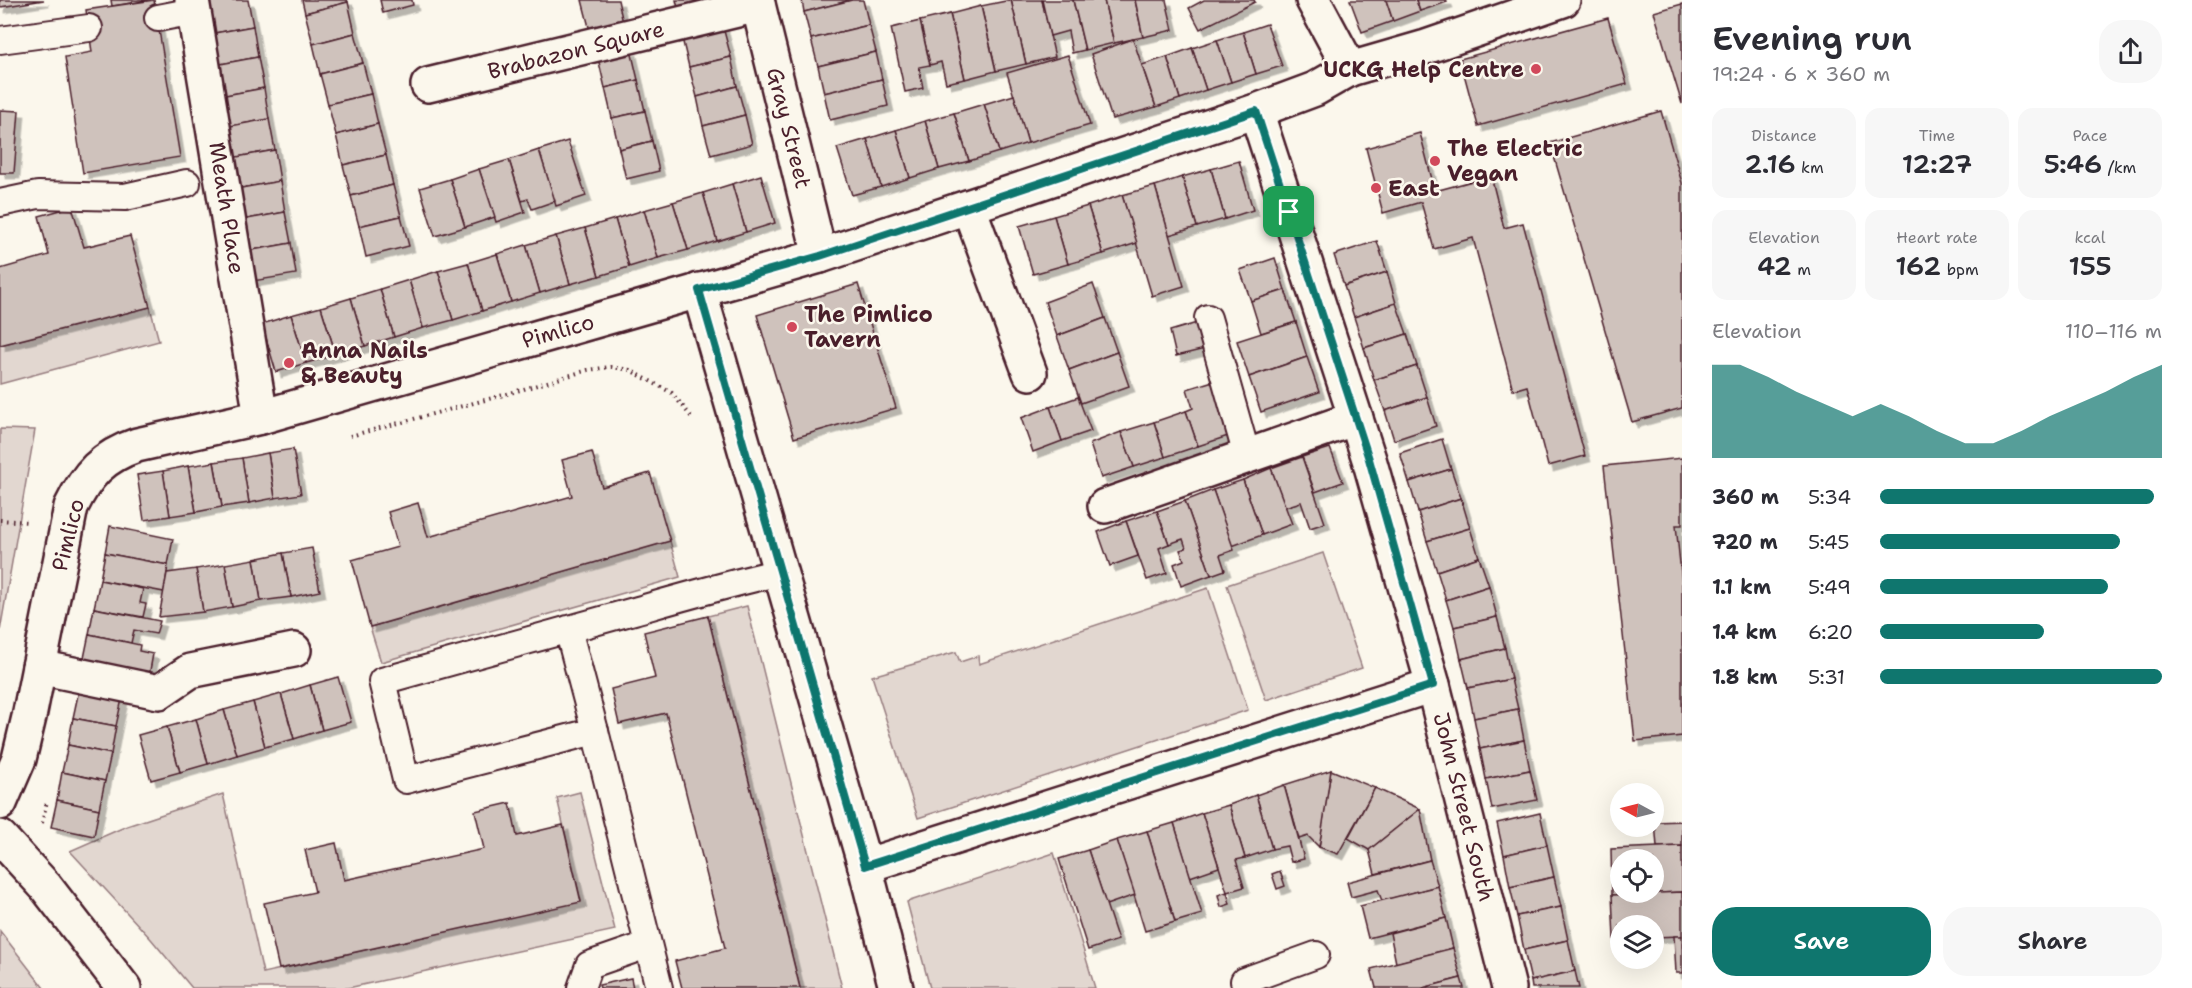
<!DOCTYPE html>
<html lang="en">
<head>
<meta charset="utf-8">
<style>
  body { margin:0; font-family:"Shantell Sans",sans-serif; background:#f7f7f7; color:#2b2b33; height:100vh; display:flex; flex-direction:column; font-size:22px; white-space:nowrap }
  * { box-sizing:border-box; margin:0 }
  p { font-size:20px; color:#7c7c81 }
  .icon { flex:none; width:33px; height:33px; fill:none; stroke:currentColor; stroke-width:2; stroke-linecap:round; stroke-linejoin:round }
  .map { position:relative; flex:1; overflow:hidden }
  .panel { display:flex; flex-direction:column; background:#fff; width:510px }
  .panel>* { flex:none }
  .needle { width:39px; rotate:277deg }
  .fabs { position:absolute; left:1610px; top:783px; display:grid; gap:12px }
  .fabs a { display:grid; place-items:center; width:54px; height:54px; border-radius:50%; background:#fff; box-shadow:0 6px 24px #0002; font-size:30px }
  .pin { position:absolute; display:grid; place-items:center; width:51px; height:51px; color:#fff; margin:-26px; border-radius:12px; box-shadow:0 3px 9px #0006 }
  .round { display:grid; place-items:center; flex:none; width:63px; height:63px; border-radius:24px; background:#f7f7f7 }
  .head { display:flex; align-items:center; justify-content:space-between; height:102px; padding:0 30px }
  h1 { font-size:33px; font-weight:600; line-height:45px }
  .stats { display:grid; grid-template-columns:repeat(3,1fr); gap:9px; height:102px; padding:6px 30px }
  .stats div { display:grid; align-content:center; border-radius:15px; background:#f7f7f7; text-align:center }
  .stats b { font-size:26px; font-weight:600 }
  .stats small { font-size:16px; font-weight:400 }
  .stats p { font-size:16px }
  .chart { height:168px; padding:12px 30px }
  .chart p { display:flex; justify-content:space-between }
  .chart svg { width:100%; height:108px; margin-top:6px; fill:#0f766e; opacity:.7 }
  .action { display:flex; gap:12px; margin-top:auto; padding:12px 30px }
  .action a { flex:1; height:69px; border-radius:24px; background:#0f766e; color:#fff; font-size:24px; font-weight:600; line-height:69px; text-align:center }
  .action a+a { background:#f7f7f7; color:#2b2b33 }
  ul { padding:0 30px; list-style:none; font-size:20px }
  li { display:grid; grid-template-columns:96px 72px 1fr; align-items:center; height:45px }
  li i { height:15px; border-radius:8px; background:#0f766e }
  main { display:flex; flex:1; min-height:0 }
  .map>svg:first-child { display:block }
</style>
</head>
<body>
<main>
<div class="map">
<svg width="1682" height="988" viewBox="0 0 1682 988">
  <defs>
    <filter id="shadow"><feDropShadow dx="5.5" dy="5.5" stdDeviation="0" flood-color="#0004"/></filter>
  </defs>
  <rect width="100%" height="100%" fill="#fbf7ec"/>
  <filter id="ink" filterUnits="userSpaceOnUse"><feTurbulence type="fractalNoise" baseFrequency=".0167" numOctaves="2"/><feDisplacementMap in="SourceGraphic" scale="12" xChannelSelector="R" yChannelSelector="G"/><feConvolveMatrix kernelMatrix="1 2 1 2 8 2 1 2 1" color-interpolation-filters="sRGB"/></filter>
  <g filter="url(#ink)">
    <!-- green -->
    <g fill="#e2d7d0" stroke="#967b7e" stroke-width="1.5">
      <polygon points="150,307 159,341 0,384 0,345"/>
      <polygon points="0,429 35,430 0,631"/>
      <polygon points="670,541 680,577 381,662 370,627"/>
      <polygon points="1323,553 1362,668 1266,700 1227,585"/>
      <polygon points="1208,588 1248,710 918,818 872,676 956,652 960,662 978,656 979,664"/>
      <polygon points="747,606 842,988 800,988 708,616"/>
      <polygon points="580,792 615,930 348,988 192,988 151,939 70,851 127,826 223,794 263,973 581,901 557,798"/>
      <polygon points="1054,853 1095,988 930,988 907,902"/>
      <polygon points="0,931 44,988 0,988"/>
    </g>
    <!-- building -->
    <g fill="#cfc2bc" stroke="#4a1f2b" stroke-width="1.5" fill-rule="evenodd" filter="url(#shadow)">
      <polygon points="0,0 44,0 0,7"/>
      <polygon points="111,0 151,0 112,6"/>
      <polygon points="154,0 180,157 83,173 65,57 92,52 86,10"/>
      <polygon points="220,0 248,0 253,26 209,34 204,3"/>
      <polygon points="302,0 347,0 348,2 305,13"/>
      <polygon points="380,0 412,0 413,5 383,13"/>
      <polygon points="582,0 618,0 623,23 590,31"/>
      <polygon points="676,0 710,0 678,8"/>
      <polygon points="802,0 852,0 804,12"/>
      <polygon points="852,0 863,0 869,25 811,39 804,12"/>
      <polygon points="1011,0 1042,0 1055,57 1026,64"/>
      <polygon points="1011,0 1026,64 996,71 981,6"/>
      <polygon points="1042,0 1073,0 1085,50 1072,53 1068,31 1050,36"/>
      <polygon points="1073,0 1104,0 1114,43 1085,50"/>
      <polygon points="1104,0 1135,0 1143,37 1114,43"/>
      <polygon points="1135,0 1166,0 1173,30 1143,37"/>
      <polygon points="1204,0 1254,0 1255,2 1200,29 1189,8"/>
      <polygon points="1350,0 1386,0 1393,21 1362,32"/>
      <polygon points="1386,0 1416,0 1420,11 1393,21"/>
      <polygon points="1416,0 1446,0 1447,2 1420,11"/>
      <polygon points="348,2 355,33 313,44 305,13"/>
      <polygon points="1682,4 1682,104 1654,12"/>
      <polygon points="981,6 996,71 965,79 950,14"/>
      <polygon points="950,14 965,79 946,83 941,62 930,65 920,21"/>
      <polygon points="1608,18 1627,84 1478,126 1460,59"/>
      <polygon points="920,21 930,65 919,67 923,88 905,92 891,28"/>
      <polygon points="1267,24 1282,66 1256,74 1243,32"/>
      <polygon points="869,25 876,52 818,66 811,39"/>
      <polygon points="253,26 258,57 215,65 209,34"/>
      <polygon points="723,27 731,57 689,67 682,38"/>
      <polygon points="1243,32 1256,74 1231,82 1217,40"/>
      <polygon points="355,33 363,63 320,74 313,44"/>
      <polygon points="1133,39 1156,107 1112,119 1091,54"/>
      <polygon points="1217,40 1231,82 1206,90 1192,48"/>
      <polygon points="1192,48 1206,90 1180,99 1167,57"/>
      <polygon points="631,50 638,80 605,88 598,58"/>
      <polygon points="876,52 882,79 824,93 818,66"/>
      <polygon points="1068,55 1090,125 1028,143 1007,73"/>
      <polygon points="258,57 264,88 220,96 215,65"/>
      <polygon points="731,57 737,86 697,97 689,67"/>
      <polygon points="1167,57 1180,99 1156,107 1142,65"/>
      <polygon points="363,63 371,94 328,104 320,74"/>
      <polygon points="882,79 888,106 830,120 824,93"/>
      <polygon points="638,80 645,111 612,118 605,88"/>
      <polygon points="737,86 745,115 703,126 697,97"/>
      <polygon points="264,88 269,119 225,127 220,96"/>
      <polygon points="371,94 378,124 336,135 328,104"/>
      <polygon points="1014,95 1028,143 999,152 984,104"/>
      <polygon points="984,104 999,152 969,161 954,113"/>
      <polygon points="0,110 19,111 14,173 0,173"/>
      <polygon points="645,111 652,141 619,149 612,118"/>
      <polygon points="1661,111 1682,183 1682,408 1632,422 1550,143"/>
      <polygon points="954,113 969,161 939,169 925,121"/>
      <polygon points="745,115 752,144 711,155 703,126"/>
      <polygon points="269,119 275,150 231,158 225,127"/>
      <polygon points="925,121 939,169 910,178 896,130"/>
      <polygon points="378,124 386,155 343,165 336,135"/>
      <polygon points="896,130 910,178 881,187 867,139"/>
      <polygon points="1420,133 1435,191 1491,176 1504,228 1523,223 1585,456 1548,466 1527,386 1513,390 1473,238 1434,249 1421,202 1383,213 1366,148"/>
      <polygon points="867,139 881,187 852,195 837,148"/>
      <polygon points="568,141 586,196 556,206 539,150"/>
      <polygon points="652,141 659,171 626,179 619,149"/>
      <polygon points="275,150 280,181 236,189 231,158"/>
      <polygon points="539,150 555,201 532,209 528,199 522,201 509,160"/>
      <polygon points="386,155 393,185 351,196 343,165"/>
      <polygon points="509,160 525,212 496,222 479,169"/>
      <polygon points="1239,161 1253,210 1225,219 1211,169"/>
      <polygon points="479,169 495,217 465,227 450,179"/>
      <polygon points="1211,169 1225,219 1197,227 1182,177"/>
      <polygon points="761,175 775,223 746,232 732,184"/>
      <polygon points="1182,177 1197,227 1169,235 1155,186"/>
      <polygon points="450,179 465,227 435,236 420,188"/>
      <polygon points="280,181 285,212 242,220 236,189"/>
      <polygon points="732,184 746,232 717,241 703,193"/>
      <polygon points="393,185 401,216 359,226 351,196"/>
      <polygon points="1155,186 1184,286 1152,296 1122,195"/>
      <polygon points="703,193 717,241 688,250 673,202"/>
      <polygon points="1122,195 1137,243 1103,254 1088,206"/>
      <polygon points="673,202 688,250 658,258 644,210"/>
      <polygon points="1088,206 1103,254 1068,264 1054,216"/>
      <polygon points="72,207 84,247 130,236 150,307 0,345 0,269 49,255 39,216"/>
      <polygon points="644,210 658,258 629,267 615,219"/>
      <polygon points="285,212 291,243 247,251 242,220"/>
      <polygon points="401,216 409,246 366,257 359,226"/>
      <polygon points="1054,216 1068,264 1033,274 1019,226"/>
      <polygon points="615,219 629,267 599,276 585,228"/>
      <polygon points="585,228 599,276 570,284 556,236"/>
      <polygon points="556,236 570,284 540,293 526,245"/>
      <polygon points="1377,241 1387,272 1344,286 1334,255"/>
      <polygon points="291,243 296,274 253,281 247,251"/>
      <polygon points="526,245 540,293 511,302 497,254"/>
      <polygon points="497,254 511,302 482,311 468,263"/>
      <polygon points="1275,258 1285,290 1251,301 1240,270"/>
      <polygon points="468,263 482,311 453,320 438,271"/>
      <polygon points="438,271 453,320 423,328 409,280"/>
      <polygon points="1387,272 1396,303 1354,317 1344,286"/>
      <polygon points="409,280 423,328 394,337 380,289"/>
      <polygon points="858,284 896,408 794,438 757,315"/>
      <polygon points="1093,284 1105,318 1057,336 1045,302"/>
      <polygon points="380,289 394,337 365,346 351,298"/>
      <polygon points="1285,290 1296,322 1261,333 1251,301"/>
      <polygon points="351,298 365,346 336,355 321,307"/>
      <polygon points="1396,303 1407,334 1364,348 1354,317"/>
      <polygon points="321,307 336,355 306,363 291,315"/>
      <polygon points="291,315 306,363 276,372 262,324"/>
      <polygon points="1105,318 1117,352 1069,370 1057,336"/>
      <polygon points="1296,322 1307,357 1249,377 1237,341"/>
      <polygon points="1197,323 1205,349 1176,356 1170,331"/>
      <polygon points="1407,334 1417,366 1374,380 1364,348"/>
      <polygon points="1117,352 1129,386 1081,403 1069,370"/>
      <polygon points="1307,357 1319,392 1261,412 1249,377"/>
      <polygon points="1417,366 1427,397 1385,411 1374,380"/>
      <polygon points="1213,381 1231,435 1198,446 1186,411 1193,408 1187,389"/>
      <polygon points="1078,397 1091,431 1062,441 1050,407"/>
      <polygon points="1427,397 1436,426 1394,440 1385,411"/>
      <polygon points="1050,407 1062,441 1033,452 1021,418"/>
      <polygon points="1186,411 1198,446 1165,457 1154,422"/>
      <polygon points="1154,422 1165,457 1134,467 1121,432"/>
      <polygon points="1121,432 1134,467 1101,478 1090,444"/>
      <polygon points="1442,439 1451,469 1409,482 1400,453"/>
      <polygon points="1330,448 1343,482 1315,492 1302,457"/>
      <polygon points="293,449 301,494 275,498 268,453"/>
      <polygon points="592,452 602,487 650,473 670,541 370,627 352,560 398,547 388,512 418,503 428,537 572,496 562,460"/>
      <polygon points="268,453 275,498 249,503 242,458"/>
      <polygon points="1302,457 1325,523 1310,528 1301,502 1285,507 1271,468"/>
      <polygon points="242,458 249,503 222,507 214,462"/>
      <polygon points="1682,458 1682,525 1676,525 1682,583 1682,736 1635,741 1604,466"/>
      <polygon points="214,462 222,507 196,512 188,466"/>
      <polygon points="188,466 196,512 170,516 163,471"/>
      <polygon points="1271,468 1292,524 1262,535 1243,480"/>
      <polygon points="1451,469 1461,498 1418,512 1409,482"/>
      <polygon points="163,471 170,516 144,520 137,475"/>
      <polygon points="1243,480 1262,535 1232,546 1213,490"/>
      <polygon points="1213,490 1234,550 1220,555 1225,570 1211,575 1185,501"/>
      <polygon points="1461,498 1470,528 1427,541 1418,512"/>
      <polygon points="1185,501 1211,575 1181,586 1174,564 1184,560 1180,550 1186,548 1183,539 1169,544 1157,511"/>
      <polygon points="1157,511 1169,544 1159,548 1167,573 1147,580 1126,521"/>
      <polygon points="1126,521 1138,556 1110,566 1098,532"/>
      <polygon points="110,526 173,539 168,565 105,553"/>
      <polygon points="1470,528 1479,557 1437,571 1427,541"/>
      <polygon points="312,548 320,591 291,597 283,553"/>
      <polygon points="105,553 168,565 164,592 100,580"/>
      <polygon points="283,553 291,597 261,601 254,559"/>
      <polygon points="1479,557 1489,586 1446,600 1437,571"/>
      <polygon points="254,559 261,601 232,607 225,564"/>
      <polygon points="225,564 232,607 203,612 196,569"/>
      <polygon points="196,569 203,612 159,617 167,573"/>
      <polygon points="100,580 143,589 140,603 146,604 143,617 94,608"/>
      <polygon points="1489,586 1497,617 1454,627 1446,600"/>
      <polygon points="94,608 160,621 156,634 134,630 131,643 89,634"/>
      <polygon points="708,616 800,988 682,988 675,961 725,948 666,713 619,724 611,689 655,678 644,632"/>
      <polygon points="1497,617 1505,648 1461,659 1454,627"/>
      <polygon points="89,634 140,645 139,651 153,654 149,676 83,663"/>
      <polygon points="1505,648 1511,679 1468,688 1461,659"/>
      <polygon points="338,677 351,722 322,730 310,685"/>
      <polygon points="1511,679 1518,709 1474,718 1468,688"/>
      <polygon points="310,685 322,730 294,739 281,694"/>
      <polygon points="79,690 122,699 116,726 73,718"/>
      <polygon points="281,694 294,739 265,747 253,702"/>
      <polygon points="253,702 265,747 237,755 224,710"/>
      <polygon points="1518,709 1524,740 1480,749 1474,718"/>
      <polygon points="224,710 237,755 208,764 196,719"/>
      <polygon points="73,718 116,726 111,754 68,745"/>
      <polygon points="196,719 208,764 180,772 167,727"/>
      <polygon points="167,727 180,772 151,780 138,735"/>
      <polygon points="1524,740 1530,770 1486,779 1480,749"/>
      <polygon points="68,745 111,754 105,781 62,772"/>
      <polygon points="1331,770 1375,788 1338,854 1319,847"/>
      <polygon points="1331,770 1322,830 1319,847 1308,836 1299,839 1284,785"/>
      <polygon points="1530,770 1537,800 1492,809 1486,779"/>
      <polygon points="62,772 105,781 99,809 57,800"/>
      <polygon points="1284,785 1304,859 1291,862 1287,846 1272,849 1256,795"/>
      <polygon points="1375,788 1420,809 1369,850 1348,838"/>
      <polygon points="1256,795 1272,849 1245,858 1229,805"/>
      <polygon points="57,800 99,809 94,836 51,827"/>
      <polygon points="510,803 517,836 563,825 581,902 279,969 264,903 315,892 305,850 336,843 344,880 484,849 475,811"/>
      <polygon points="1229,805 1245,858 1236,860 1244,887 1227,892 1202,813"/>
      <polygon points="1420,809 1430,860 1375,874 1369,850"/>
      <polygon points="1202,813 1219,867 1190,877 1174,823"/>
      <polygon points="1540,813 1547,845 1504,855 1497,823"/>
      <polygon points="1682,821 1682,846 1657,847 1655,822"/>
      <polygon points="1174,823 1202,914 1175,922 1147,831"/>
      <polygon points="1147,831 1175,922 1145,931 1117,840"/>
      <polygon points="1117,840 1135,895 1106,905 1088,850"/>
      <polygon points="1547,845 1554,877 1510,887 1504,855"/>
      <path d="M1682 846V892L1612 895 1611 849ZM1620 860H1653V892H1620Z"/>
      <polygon points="1088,850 1118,940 1088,950 1059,859"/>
      <polygon points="1430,860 1438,886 1382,901 1378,890 1351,897 1347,882"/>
      <polygon points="1280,871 1285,886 1277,889 1272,874"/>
      <polygon points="1554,877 1561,907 1517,916 1510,887"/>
      <polygon points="1438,886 1446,918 1368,938 1360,906"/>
      <polygon points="1227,892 1230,904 1221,907 1218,895"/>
      <polygon points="1682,892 1682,936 1653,937 1653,926 1620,926 1620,938 1614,939 1612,895"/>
      <polygon points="1561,907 1568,940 1524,950 1517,916"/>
      <polygon points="1446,918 1453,948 1396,963 1390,933"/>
      <polygon points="1674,936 1682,936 1682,973 1676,973"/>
      <polygon points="1568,940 1575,971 1531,981 1524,950"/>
      <polygon points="1453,948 1461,978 1423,988 1376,988 1371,969"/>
      <polygon points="1575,971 1579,988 1532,988 1531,981"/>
      <polygon points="631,978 633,988 600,988 599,985"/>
      <polygon points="1461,978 1464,988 1423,988"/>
    </g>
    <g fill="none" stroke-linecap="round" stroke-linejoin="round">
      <!-- service casing -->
      <g stroke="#4a1f2b" stroke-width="30">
        <g id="service">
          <polyline points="158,18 194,11"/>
          <polyline points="0,40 89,28"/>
          <polyline points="0,203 38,195 125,197 187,183"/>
          <polyline points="1208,318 1247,456"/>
          <path d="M568 629 595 731 406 780 382 681C466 657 550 634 634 611 683 597 731 583 781 572"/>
          <polyline points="595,731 659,988"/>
          <polyline points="1244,981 1316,955"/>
          <polyline points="581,988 589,965 647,945"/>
        </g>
      </g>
      <!-- minor casing -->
      <g stroke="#4a1f2b" stroke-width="38">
        <g id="minor">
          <polyline points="192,0 261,417"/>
          <polyline points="757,0 820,256"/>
          <polyline points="428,85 758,5"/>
          <polyline points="1256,111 1369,459 1433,685 1509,988"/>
          <polyline points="969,208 1030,373"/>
          <polyline points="699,290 865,866 896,988"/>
          <polyline points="1105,506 1356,418"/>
          <polyline points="39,667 159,692 190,671 294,650"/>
          <path d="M0 803 19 759 29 717 71 507C87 474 102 457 137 445L261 417 820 256 1256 111 1315 89 1350 69"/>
          <polyline points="865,866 1433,685"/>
        </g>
      </g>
      <!-- secondary casing -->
      <g stroke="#4a1f2b" stroke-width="38">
        <g id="secondary">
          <polyline points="1313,0 1350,69 1426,47 1563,0"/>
          <polyline points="0,837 46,887 124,988"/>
        </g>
      </g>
      <!-- path -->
      <g stroke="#4a1f2b" stroke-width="4" stroke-dasharray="1.5 4.5" stroke-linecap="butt">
        <polyline points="350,436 500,396 588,370 611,367 630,370 672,393 693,419"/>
        <polyline points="0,520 29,522"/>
        <polyline points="42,823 47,801"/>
      </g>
      <!-- service -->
      <use href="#service" stroke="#fbf7ec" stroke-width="26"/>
      <!-- minor -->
      <use href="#minor" stroke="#fbf7ec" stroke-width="33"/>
      <!-- secondary -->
      <use href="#secondary" stroke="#fbf7ec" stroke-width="33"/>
    </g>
  </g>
  <g fill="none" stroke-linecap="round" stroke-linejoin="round" filter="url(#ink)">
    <!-- route casing -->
    <g stroke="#fff" stroke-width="12">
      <polygon id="route" points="1256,111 1369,459 1433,685 865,866 699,290 820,256"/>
    </g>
    <!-- route -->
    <use href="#route" stroke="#0f766e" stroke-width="8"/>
  </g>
  <!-- markers -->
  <g fill="#d1495b" stroke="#fbf7ec" stroke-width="2">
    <circle cx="1536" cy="69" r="6"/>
    <circle cx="1435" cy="161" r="6"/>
    <circle cx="1376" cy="188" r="6"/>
    <circle cx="792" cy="327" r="6"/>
    <circle cx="289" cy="363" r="6"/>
  </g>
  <g text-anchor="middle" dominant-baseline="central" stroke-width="5" stroke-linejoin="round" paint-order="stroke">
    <!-- street labels -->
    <g font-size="22" fill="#4a1f2b" stroke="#fbf7ec">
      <text transform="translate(576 50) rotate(-14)">Brabazon Square</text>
      <text transform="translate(789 128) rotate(76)">Gray Street</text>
      <text transform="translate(227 208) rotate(81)">Meath Place</text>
      <text transform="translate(558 331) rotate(-16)">Pimlico</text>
      <text transform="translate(68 535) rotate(-76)">Pimlico</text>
      <text transform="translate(1464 807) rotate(76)">John Street South</text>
    </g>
    <!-- poi labels -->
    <g font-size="22" font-weight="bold" fill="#4a1f2b" stroke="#fbf7ec" text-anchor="start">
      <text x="1524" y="69" text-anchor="end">UCKG Help Centre</text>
      <text x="1447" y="148">The Electric<tspan x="1447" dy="25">Vegan</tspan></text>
      <text x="1388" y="188">East</text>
      <text x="804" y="314">The Pimlico<tspan x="804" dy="25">Tavern</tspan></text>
      <text x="301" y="350">Anna Nails<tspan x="301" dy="25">&amp; Beauty</tspan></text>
    </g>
  </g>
</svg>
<div class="fabs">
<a><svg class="needle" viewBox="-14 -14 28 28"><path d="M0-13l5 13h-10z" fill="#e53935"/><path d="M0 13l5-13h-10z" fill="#7c7c81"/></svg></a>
<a><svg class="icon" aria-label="locate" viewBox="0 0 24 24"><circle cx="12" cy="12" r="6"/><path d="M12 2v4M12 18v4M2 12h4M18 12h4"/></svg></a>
<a><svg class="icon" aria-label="layers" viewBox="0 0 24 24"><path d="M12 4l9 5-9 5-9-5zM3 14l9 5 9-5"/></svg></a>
</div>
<div class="pin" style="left:1289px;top:212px;background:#1e9e55"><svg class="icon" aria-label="arrive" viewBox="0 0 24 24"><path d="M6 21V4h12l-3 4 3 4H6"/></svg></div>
</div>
<section class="panel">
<div class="head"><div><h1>Evening run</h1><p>19:24 · 6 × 360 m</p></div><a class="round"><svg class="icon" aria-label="share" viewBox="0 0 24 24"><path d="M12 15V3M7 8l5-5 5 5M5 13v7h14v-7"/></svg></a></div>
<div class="stats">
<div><p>Distance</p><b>2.16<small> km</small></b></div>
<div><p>Time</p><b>12:27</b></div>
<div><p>Pace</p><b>5:46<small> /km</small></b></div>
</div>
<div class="stats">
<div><p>Elevation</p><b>42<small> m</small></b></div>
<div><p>Heart rate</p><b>162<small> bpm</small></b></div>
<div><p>kcal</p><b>155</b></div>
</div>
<div class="chart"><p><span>Elevation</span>110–116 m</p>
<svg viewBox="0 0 160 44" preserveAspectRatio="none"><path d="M0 44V6L10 6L20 11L30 17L40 22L50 27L60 22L70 27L80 33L90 38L100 38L110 33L120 27L130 22L140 17L150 11L160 6V44z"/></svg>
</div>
<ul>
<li><b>360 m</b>5:34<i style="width:97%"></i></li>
<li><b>720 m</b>5:45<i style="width:85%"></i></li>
<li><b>1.1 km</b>5:49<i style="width:81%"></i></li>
<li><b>1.4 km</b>6:20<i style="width:58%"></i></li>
<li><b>1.8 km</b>5:31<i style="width:100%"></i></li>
</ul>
<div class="action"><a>Save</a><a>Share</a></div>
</section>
</main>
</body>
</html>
